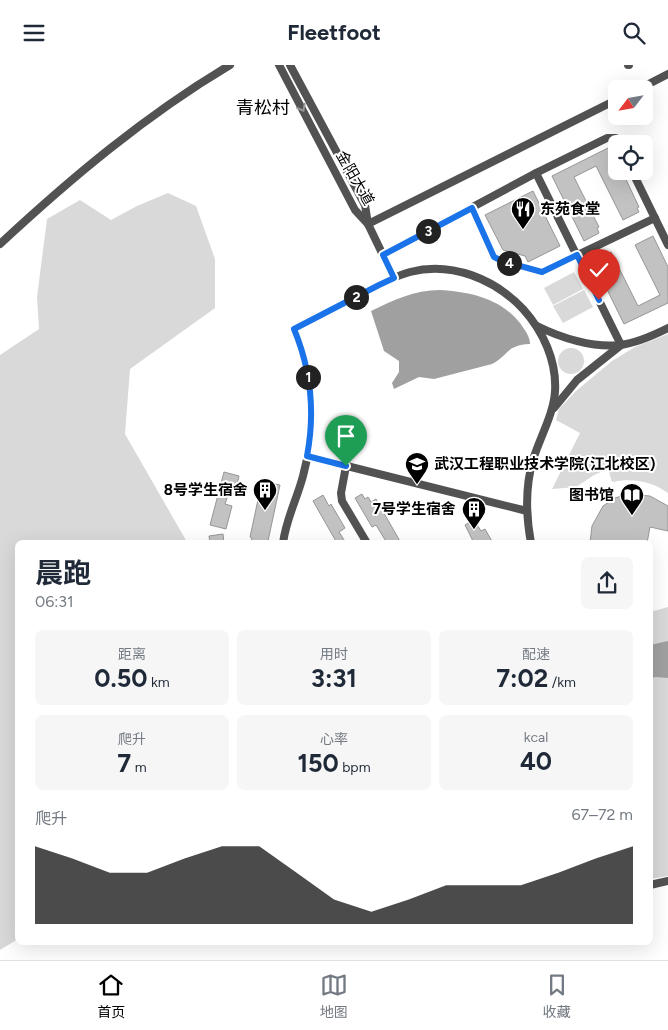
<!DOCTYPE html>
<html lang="zh">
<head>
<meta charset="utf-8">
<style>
  body { margin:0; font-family:Figtree,"Noto Sans SC",sans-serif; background:#f6f6f7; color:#1f2937; height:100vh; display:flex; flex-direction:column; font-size:19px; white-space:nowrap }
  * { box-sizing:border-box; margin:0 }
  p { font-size:16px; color:#747a83 }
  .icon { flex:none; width:28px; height:28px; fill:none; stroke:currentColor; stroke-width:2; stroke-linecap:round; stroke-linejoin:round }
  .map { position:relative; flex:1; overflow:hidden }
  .panel { position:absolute; left:15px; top:475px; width:638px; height:405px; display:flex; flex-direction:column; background:#fff; border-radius:8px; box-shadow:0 5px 20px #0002 }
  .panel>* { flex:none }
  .needle { width:32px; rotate:239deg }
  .fabs { position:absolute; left:608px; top:15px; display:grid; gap:10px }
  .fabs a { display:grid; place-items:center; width:45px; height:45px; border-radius:8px; background:#fff; box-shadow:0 5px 20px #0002; font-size:25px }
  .pin { position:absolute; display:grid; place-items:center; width:42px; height:42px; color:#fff; margin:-51px -21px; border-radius:50% 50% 50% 0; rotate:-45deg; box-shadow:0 0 5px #0007 }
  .pin .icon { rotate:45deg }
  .km { position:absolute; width:25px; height:25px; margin:-12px; border-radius:50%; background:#222; color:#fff; font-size:14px; line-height:25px; text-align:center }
  .round { display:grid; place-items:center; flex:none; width:52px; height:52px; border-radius:8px; background:#f6f6f7 }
  .overview { display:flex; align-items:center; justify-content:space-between; height:85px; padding:0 20px }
  h1 { font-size:28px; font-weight:700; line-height:38px }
  .figures { display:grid; grid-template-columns:repeat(3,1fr); gap:8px; height:85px; padding:5px 20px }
  .figures div { display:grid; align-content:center; border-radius:8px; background:#f6f6f7; text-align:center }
  .figures b { font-size:25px; font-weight:700 }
  .figures small { font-size:14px; font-weight:400 }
  .figures p { font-size:14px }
  .chart { height:140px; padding:10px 20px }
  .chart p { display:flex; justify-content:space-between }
  .chart svg { width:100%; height:90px; margin-top:5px; fill:#000; opacity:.7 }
  header { display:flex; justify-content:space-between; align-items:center; height:65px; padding:0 20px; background:#fff; font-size:22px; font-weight:700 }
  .tabs { display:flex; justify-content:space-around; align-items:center; height:70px; border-top:1px solid #e0e1e3; background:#fff; font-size:14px; color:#747a83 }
  .tabs a { display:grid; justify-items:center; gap:2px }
  .tabs .current { color:#000 }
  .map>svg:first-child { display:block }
</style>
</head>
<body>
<header><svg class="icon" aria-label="menu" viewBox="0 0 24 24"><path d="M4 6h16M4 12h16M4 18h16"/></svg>Fleetfoot<svg class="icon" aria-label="search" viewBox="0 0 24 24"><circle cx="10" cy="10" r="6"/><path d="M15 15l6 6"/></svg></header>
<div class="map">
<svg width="668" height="895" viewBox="0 0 668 895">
  <rect width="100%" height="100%" fill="#fff"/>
  <!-- green -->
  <g fill="#d9d9d9">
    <polygon points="168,128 196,141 215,194 215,243 130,304 125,369 187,477 18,478 18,874 0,885 0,290 39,264 37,232 47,154 80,135 111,155 137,141"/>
    <polygon points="574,207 583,224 553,240 544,223"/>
    <polygon points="584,225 593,242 563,258 553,241"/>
    <path d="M668 269V428C651 416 632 413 612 417L608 404 594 410 576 422 552 424 580 368 556 355 559 344 576 326 612 296 635 282Z"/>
    <circle cx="571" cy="296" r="13"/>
    <polygon points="668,542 668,811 650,814 650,547"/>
  </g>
  <!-- water -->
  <g fill="#a0a0a0">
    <path d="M440 225C470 227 500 233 520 258 524 264 530 271 530 279 506 280 509 290 492 299L434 314 419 312 394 324 392 318 399 307V296L384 286 371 246C394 235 414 225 440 225Z"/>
    <polygon points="668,576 668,613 656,612 650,613 650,580"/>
  </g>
  <!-- building -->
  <g fill="#c2c2c2" stroke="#969696">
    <polygon points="610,82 616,95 616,106 622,106 639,142 637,143 639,147 623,155 596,101 574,112 599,162 597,163 599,168 584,176 552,111"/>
    <polygon points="533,126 560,181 528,197 525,191 503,185 485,150"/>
    <polygon points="653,171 668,202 668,238 624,259 593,196 611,187 638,241 660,230 635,180"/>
    <polygon points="224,407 239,411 235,429 229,427 225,439 232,441 226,464 210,460"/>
    <polygon points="262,416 280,420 268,476 251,478 252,473 250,472"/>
    <polygon points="362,429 365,434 368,432 371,437 376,434 401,478 387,478 376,460 372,462 355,433"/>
    <polygon points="628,429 650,431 668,441 668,466 650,462 647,478 590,478 592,461 603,441 615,433"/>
    <polygon points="323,430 329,441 331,439 345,463 339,467 346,478 337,478 313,436"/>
    <polygon points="474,455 481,466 485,464 493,478 474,478 465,460"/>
    <polygon points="223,469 224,478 210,478 209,471"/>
  </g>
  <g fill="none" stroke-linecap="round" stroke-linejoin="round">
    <!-- minor -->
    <g stroke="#525252" stroke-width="8">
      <polyline points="279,0 355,145 368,159 394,213"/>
      <polyline points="290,0 365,140 368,159"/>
      <polyline points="628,0 629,0"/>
      <polyline points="639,24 668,9"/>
      <polyline points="632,106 668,180"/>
      <polyline points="536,108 621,280"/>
      <polyline points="472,143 494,191 502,196 542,207 655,153"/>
      <polyline points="368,159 616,35"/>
      <path d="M0 179C71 113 146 50 230 0"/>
      <polyline points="383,190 536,108 607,73 616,73 618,79"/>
      <path d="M537 261C561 273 593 283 620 280 636 278 654 270 668 263"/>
      <polyline points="554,343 577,315 621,280"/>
      <polyline points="307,391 527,446"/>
      <polyline points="346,401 341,428 342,436 367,478"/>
      <path d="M283 478C286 454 297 434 303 411 316 363 314 311 294 265 315 253 337 242 358 231 374 222 392 212 410 207 451 196 495 214 523 244 543 266 557 296 555 327 553 351 540 372 533 395 525 422 526 451 531 478"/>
      <polyline points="650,820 668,816"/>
    </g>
  </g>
  <!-- one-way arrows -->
  <defs><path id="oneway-chevron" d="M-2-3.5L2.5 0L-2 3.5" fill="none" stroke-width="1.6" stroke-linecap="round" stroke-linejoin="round" transform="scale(1.25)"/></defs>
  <use stroke="#979797" href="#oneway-chevron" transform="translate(302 43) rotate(62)"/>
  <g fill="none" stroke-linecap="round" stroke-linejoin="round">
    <!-- route casing -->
    <g stroke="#fff" stroke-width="10">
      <path id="route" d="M346 401 307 391C315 349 311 305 294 264L379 220 394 213 383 190 472 143 494 192 502 196 542 207 577 190 599 235"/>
    </g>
    <!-- route -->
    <use href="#route" stroke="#1a73e8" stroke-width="6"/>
  </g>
  <!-- icons -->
  <defs>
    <g id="restaurant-pin" transform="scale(1.25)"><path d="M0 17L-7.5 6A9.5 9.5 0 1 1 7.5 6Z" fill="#000" stroke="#fff"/><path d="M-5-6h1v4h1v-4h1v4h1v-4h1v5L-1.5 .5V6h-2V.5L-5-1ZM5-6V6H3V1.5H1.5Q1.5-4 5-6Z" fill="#fff"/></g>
    <g id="university-pin" transform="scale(1.25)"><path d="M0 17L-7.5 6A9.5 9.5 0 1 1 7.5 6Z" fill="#000" stroke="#fff"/><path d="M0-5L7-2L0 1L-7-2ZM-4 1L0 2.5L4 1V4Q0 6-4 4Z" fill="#fff"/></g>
    <g id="building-pin" transform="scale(1.25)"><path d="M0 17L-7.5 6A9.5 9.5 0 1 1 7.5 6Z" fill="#000" stroke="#fff"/><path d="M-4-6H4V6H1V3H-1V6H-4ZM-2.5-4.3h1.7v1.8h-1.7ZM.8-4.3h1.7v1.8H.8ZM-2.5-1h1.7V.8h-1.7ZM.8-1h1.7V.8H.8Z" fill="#fff"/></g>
    <g id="library-pin" transform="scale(1.25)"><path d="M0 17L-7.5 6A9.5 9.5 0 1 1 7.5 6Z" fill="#000" stroke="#fff"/><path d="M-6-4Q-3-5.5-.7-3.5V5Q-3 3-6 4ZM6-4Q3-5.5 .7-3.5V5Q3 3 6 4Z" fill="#fff"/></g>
  </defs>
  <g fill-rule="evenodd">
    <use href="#restaurant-pin" x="523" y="144"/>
    <use href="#university-pin" x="417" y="399"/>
    <use href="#building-pin" x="265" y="425"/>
    <use href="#library-pin" x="632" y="430"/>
    <use href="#building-pin" x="474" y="444"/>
  </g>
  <g text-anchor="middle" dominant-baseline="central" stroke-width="4" stroke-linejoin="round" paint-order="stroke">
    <!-- street labels -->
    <g font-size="15" fill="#000" stroke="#fff">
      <text transform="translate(355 113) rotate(60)">金阳大道</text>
    </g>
    <!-- poi labels -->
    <g font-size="15" font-weight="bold" fill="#000" stroke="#fff" text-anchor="end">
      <text x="540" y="144" text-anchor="start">东苑食堂</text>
      <text x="434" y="399" text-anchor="start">武汉工程职业技术学院(江北校区)</text>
      <text x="248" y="425">8号学生宿舍</text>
      <text x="614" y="430">图书馆</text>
      <text x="456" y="444">7号学生宿舍</text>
    </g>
    <!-- quarter labels -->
    <g font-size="18" fill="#000" stroke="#fff">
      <text x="263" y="43">青松村</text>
    </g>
  </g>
</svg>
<div class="fabs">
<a><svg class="needle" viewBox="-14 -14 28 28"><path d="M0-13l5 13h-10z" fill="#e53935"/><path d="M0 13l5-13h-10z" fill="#747a83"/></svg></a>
<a><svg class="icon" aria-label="locate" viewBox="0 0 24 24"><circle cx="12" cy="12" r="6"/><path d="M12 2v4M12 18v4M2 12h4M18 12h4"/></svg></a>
</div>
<div class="pin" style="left:346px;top:401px;background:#1e9e55"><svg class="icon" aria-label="arrive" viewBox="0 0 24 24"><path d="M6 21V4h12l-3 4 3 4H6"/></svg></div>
<div class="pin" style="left:599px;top:235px;background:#d93025"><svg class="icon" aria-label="check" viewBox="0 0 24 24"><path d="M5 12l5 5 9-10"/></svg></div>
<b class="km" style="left:308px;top:312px">1</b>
<b class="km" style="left:356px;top:232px">2</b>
<b class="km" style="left:428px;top:166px">3</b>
<b class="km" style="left:509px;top:198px">4</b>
<section class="panel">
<div class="overview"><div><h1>晨跑</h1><p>06:31</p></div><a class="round"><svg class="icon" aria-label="share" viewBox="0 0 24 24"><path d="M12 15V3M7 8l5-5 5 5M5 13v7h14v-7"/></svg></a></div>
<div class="figures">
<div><p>距离</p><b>0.50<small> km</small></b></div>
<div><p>用时</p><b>3:31</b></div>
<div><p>配速</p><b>7:02<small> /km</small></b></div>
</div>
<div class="figures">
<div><p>爬升</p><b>7<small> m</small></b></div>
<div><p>心率</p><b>150<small> bpm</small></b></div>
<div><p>kcal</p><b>40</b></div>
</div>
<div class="chart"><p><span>爬升</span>67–72 m</p>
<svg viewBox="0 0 160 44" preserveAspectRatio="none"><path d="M0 44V6L10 12L20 19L30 19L40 12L50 6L60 6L70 19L80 32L90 38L100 32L110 25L120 25L130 25L140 19L150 12L160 6V44z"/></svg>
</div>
</section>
</div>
<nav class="tabs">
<a class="current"><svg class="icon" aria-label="home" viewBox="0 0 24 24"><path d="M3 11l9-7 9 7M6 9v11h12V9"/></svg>首页</a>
<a><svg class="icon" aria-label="map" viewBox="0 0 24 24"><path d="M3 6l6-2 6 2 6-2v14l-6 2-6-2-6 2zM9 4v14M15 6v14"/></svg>地图</a>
<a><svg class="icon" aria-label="saved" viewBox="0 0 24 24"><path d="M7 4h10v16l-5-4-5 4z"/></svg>收藏</a>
</nav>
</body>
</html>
